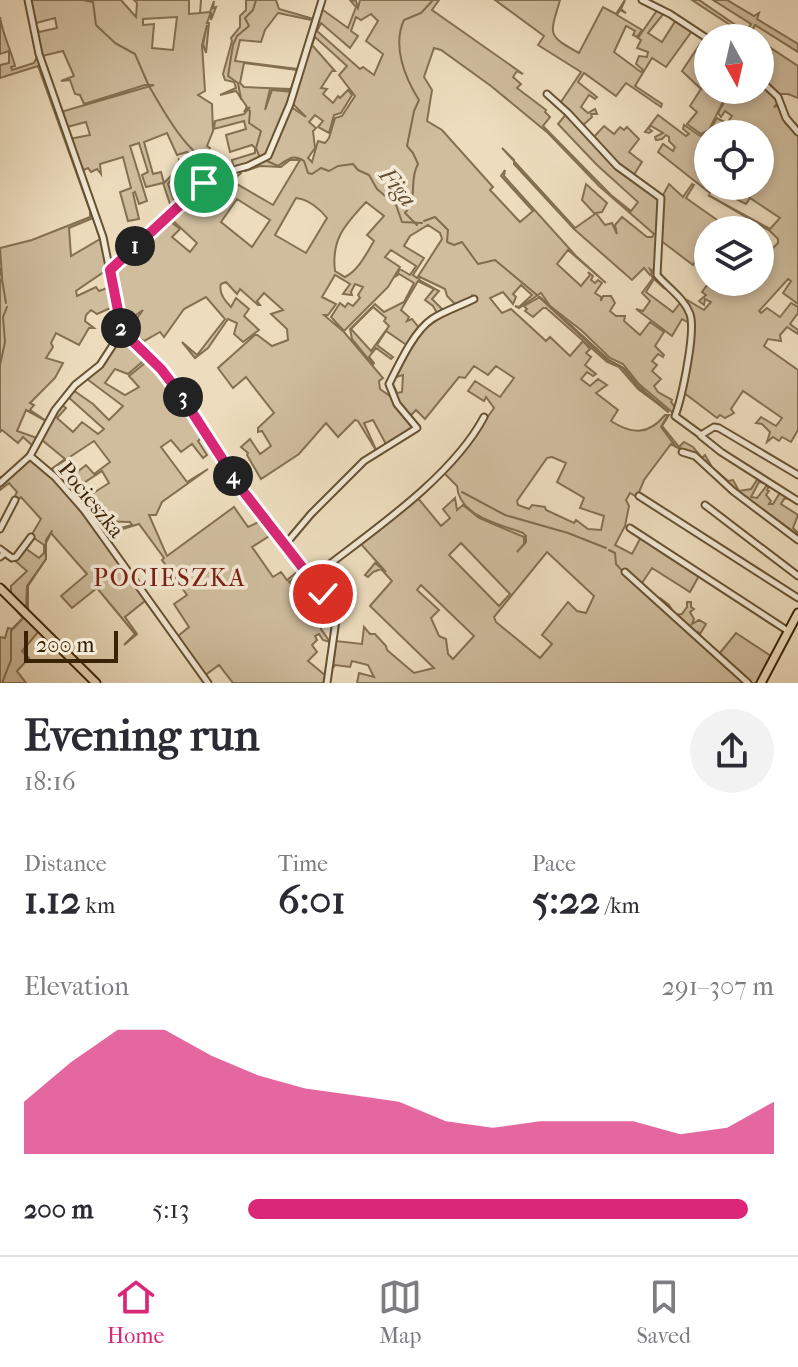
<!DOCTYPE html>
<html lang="en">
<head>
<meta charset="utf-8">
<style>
  body { margin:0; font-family:"IM FELL French Canon",serif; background:#f2f2f3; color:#2b2b33; height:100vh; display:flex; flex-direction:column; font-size:30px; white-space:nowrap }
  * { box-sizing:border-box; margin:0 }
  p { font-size:26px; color:#7c7c81 }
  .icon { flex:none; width:44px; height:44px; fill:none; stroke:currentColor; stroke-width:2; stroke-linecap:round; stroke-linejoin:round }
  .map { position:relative; height:683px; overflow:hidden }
  .panel { display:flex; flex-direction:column; background:#fff; flex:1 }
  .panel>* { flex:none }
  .needle { width:52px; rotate:172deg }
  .fabs { position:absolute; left:694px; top:24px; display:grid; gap:16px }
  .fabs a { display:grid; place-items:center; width:80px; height:80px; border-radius:50%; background:#fff; box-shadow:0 4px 12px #0003; font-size:40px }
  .scale { position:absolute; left:24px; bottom:20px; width:94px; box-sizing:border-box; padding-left:8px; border:4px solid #3a2304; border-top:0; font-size:22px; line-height:28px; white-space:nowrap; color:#3a2304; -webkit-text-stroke:6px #f3e9d5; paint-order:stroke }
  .pin { position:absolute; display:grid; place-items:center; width:68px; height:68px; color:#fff; margin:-34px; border:4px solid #fff; border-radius:50%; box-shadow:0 2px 8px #0007 }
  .km { position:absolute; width:40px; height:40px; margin:-20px; border-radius:50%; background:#222; color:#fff; font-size:22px; line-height:40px; text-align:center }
  .round { display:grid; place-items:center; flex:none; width:84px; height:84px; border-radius:42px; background:#f2f2f3 }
  .head { display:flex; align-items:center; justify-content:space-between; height:136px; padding:0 24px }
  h1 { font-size:44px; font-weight:800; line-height:60px }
  .stats { display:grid; grid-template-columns:repeat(3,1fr); gap:12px; height:136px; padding:8px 24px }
  .stats div { display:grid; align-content:center }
  .stats b { font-size:40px; font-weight:800 }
  .stats small { font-size:22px; font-weight:400 }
  .stats p { font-size:22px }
  .chart { height:224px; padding:16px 24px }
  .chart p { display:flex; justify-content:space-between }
  .chart svg { width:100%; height:144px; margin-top:8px; fill:#db2777; opacity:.7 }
  ul { padding:0 24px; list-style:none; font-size:26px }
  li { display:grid; grid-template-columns:128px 96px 1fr; align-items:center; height:60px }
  li i { height:20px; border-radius:10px; background:#db2777 }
  .tabs { display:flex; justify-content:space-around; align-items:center; height:112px; border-top:2px solid #e1e1e2; background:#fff; font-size:22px; color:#7c7c81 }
  .tabs a { display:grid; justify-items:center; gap:4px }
  .tabs .current { color:#db2777 }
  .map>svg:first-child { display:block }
</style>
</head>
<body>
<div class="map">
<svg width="798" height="683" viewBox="0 0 798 683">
  <rect width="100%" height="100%" fill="#edddbe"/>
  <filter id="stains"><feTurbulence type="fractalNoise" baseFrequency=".0025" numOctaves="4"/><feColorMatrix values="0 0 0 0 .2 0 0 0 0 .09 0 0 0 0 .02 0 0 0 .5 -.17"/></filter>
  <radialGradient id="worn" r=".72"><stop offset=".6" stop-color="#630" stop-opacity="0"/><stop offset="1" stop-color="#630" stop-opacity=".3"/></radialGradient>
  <!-- green -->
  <g fill="#cfbd9e" stroke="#847051" stroke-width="2" fill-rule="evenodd">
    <path d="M29 0H121L136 17 137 3 134 0H189V14L200 13 201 0 200 13 210 12 214 1 213 8 216 7 211 20V12L207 23H209L206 53 203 44 207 25 202 45 205 91 198 95 212 104 213 131 207 146 210 148 208 154 215 155 213 162 220 168 223 164 233 165 232 160 255 153V148L252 145 230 152 226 135 246 129 244 121 214 129 215 121 244 114 250 107 244 112 247 107 236 91 220 95 236 88 234 82 225 80 223 74 232 41 231 38 240 27V16L246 10V0H276L279 9 317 20 294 90 270 89 265 110 272 90 293 92 267 156 240 168 215 173 184 200 189 184 178 171 168 184 175 203 181 199 183 201 153 228 151 225 156 219 172 210 163 183 146 187 142 175 148 172 139 143 130 146 147 201 139 204 135 192 133 193 139 219 128 221 120 192 131 188 123 157 100 164 101 174 97 169 91 172 88 168 81 171 88 193 69 139 90 135 86 122 67 127 68 137 62 115 64 111 154 85H145L84 104 80 95 75 94 70 80 61 81 74 76 63 51 42 56V61L37 28 39 32 57 28 55 18 36 23ZM278 13 316 21 298 69 235 61 240 40 261 42 265 30ZM177 17 173 50 152 48 154 24 143 25V19ZM244 63 297 70 291 89 244 87 240 83ZM167 133 177 155 187 152 199 165 191 171 179 160 180 167 164 183 161 172 153 174 144 142Z"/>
    <path d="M323 0V10L348 28 356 7 350 0 356 1 358 8 360 0H439L432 10 523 74 517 71 513 77 521 84 517 88 546 110 545 112 550 117 543 126 611 195 631 211 638 202 597 165 558 124 567 113 603 154 660 200 659 258 655 272 650 269 652 273 650 275 644 268 632 280 574 229 514 164V160L502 148 575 228 595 214 582 200 586 184 607 203 602 212 596 213 605 225 612 223 617 234 615 225 622 217 647 237H652L654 234 599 186 548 133 491 86 441 50 434 48 424 77 432 90 427 121 442 130 493 187 490 190 520 222 533 211 501 176 505 170 504 176 576 256 606 283 568 250 557 264 581 286 590 275 588 272 593 276 591 280 595 283 598 280 602 283 595 293 601 297V301L603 296H611L615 303 610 311 616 316H625L624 321 640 335 650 322 664 332 655 346 664 355 663 357 658 354 652 361 657 365 652 371 661 379 654 386 658 392 672 400 671 402 675 407 680 395 675 411 672 412 639 384 623 364 610 358 581 330 550 306 541 293 519 308 515 306 519 307 532 295 521 285 513 294 516 297 513 304 503 292 490 298 502 313 511 309 546 341 550 337 570 356 583 341 590 349 586 353 591 357 585 365 596 374 593 376 587 372 581 379 590 386 598 379 607 385 596 393 618 410 611 421C631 434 648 436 665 415H669L662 426 679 447 684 442 693 447 702 458 705 455 712 467 728 481 733 480 739 491 751 489 757 480 762 479 765 483 759 482 751 497 757 498 768 484 770 485 767 490 769 491 766 495 771 501 769 504H773L781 491 789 498 784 499 781 504 798 515 793 528 798 533V538L743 495C725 487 711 468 695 456 688 450 679 450 671 444L644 480 637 497 630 493 626 500 629 506 625 526 615 545 632 554 641 537 700 574 690 592 652 568 640 586 657 601 660 598 669 605 675 615 682 614 687 607V602H691V607L694 609 690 612 694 619 692 624 699 620 706 624 700 634 698 632 696 635 748 683H357L359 673 374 677 368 665 352 661 350 667 335 665 333 668 336 641 362 644 364 627 370 634H375L386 646 387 650 414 673 434 668 370 606 392 581 381 569 373 572 368 577 365 575 375 563 386 572 359 542 417 497 441 526 450 518 443 509 455 498 457 510 463 505 479 518 524 537V544L517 552 526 542V536L523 533C499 524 459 516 457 486L442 471 471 440 494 408 486 397 484 401 468 391 475 381 500 397 514 378 496 366 488 375 474 366 465 378 459 377 425 419 416 410 408 418 398 404 391 388 393 384 397 393 402 392 403 375 393 378C416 330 427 323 474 300L472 296 471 299 457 306 447 296 445 289 420 277 419 280 439 291 432 299 445 312 438 315 433 306 425 300 434 289 418 281 401 310 409 317 407 321 412 319 420 329 399 362 408 346 386 331 377 345 393 357 391 359 376 348 369 357 374 363 373 365 352 339 350 329 375 304 384 312 404 302 414 283 399 274 395 277 400 269 410 275 416 266 391 250 385 257 400 267 388 287 344 331 331 317 340 303 345 307 348 303 353 306 360 298 358 295 363 287 355 284 351 292 352 295 343 294 350 284 335 275 322 297 336 304 328 315H324L344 332 383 378 379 381 380 389 394 399 413 429 387 446 373 420 364 423 377 452 358 421 355 420 338 437 326 423 299 454 261 479 247 455 248 453 241 447 250 439 260 454 271 446 262 431 258 432V428L274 413 246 377 233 388 218 368 256 334 272 346 288 340 287 329 271 314 283 310 264 293 257 301 260 305H258L240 289 237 294 226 282 221 284C218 293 225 301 231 307L236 298 249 309 244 316 259 330 243 342 234 334 237 323 228 319 208 348 195 358 182 342 197 355 225 319 206 297 184 309 164 337 160 332 144 341 127 332 143 310 136 315 126 331 123 328 112 272 146 235 167 219 180 229 172 237 190 252 197 243 169 217C195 194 203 177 239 171L241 173 232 181 273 205 300 160H290L281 167 260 166 245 171 243 169 267 159 277 141 291 107 306 117 292 103 302 76V70ZM371 14 378 21 366 41 383 54 374 75 363 67 360 69 317 31 321 23 350 48 358 36 351 31 356 17 361 20ZM315 37 347 66 339 75 355 96 342 116 335 118 329 138 325 143 318 141 312 162 308 158 315 148 313 131 316 128 309 122 315 115 323 121 318 127 329 133 334 115 341 113 352 95 348 90 340 98 338 96 333 103 323 94 327 89 321 88 332 71H335L312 45ZM296 198C308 199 320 209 327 218L306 253 275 235ZM237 199 270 220 252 247 221 222ZM366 202 384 216 367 235 374 241C366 254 358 271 345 277L335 271C331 238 346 224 366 202ZM428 225 440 233 442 239 417 278 413 275 424 258 404 246 410 236ZM373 307 386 318 384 321 389 326 371 351 351 329ZM552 457 566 463 557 482 584 498 580 508 604 516 601 530 588 529 576 520 574 523 546 510 545 507 532 505 529 509 518 505 517 501 547 458ZM461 543 510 594 499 606 449 555ZM547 552 594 596 586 613 577 611 568 602 542 635 552 644 540 658 496 622 494 617ZM421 585 474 636 453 659 448 654 446 639 439 636 431 618 439 610 417 590Z"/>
    <path d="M495 0H560C550 35 546 35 579 53L603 7 616 14 625 0 621 9 626 13 620 10 617 15 642 30 637 37 633 35 635 31 626 26 614 52 641 72 643 70 636 64 639 56 647 57 648 52 637 48 641 40 638 38 658 9 665 12 648 33 662 42 676 20 692 31 666 67 652 58 635 86 662 104 661 107 626 83 616 96 584 73 578 82 597 97 595 99 589 95 581 107 588 113 595 109 597 114H591L592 117 581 127 561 102 581 72 538 45 544 36Z"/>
    <polygon points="692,0 699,0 746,32 751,24 713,0 727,0 754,16 759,13 757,19 798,44 798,52 755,25 750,35 755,38 750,38"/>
    <path d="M0 17C3 36 10 47 15 66L11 67 12 70 34 63 38 55 102 239 108 269 76 291 77 296 96 287 99 291 110 287V282L115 306 97 314 91 310 86 315 85 321 94 328H89L79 345 56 333 51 343 53 347 46 358 63 363 55 378 30 403 34 405 30 410 48 422 26 410 17 431 40 439 34 447 23 437 18 443 2 430 0 432V283L2 277 0 248 32 240 90 217V211L38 66 0 78V65L9 63V51L0 54ZM93 218 100 239 71 256 69 228Z"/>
    <polygon points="704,38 708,40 708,90 729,90 709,130 701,134 687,124 697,112 690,106 701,89 682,71"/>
    <polygon points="760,41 798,66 798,98 788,94 779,94 760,79 760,74 763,75 772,54 768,52 760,69"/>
    <polygon points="760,82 779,102 774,107 780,105 786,124 798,134 798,304 783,293 791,281 788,279 759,311 761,313 767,308 780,317 791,303 798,307 798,313 790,324 798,330 798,334 787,327 780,335 781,341 768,339 764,346 798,370 798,430 791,442 782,437 779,441 773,437 767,442 770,432 762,424 756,423 761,417 776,426 782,418 743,391 731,409 734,413 725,418 720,415 717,418 683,392 694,331 685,304 687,300 704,310 711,302 705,299 704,305 699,301 706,295 702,292 708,284 715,287 716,285 711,282 760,282 760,247 770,251 778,243 778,239 770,231 708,195 770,229 780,218 750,198 746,204 734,198 736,192 743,192 735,186 760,186 760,134 724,134 712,126 717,118 730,125 727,123 732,116 725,111 721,117 718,113 731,90 760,90"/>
    <polygon points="658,115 686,136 689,134 683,129 684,125 700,136 711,132 708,134 708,186 712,186 710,193 658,152 663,144 673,151 675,147 669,141 669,137 666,135 662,139 656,140 655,137 663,133 651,126 648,128 652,131 649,133 645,132"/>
    <polygon points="604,126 614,134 620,127 624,130 627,127 639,139 629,152 642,162 633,176 592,139"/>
    <polygon points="669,184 683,197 692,184 694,185 686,198 727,227 725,230 708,230 708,239 705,237 698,251 701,253 693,265 660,240 662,197"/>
    <polygon points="651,275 665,287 664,288 654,279 646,292 673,312 680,303 678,299 686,309 689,323 682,319 672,336 636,309 643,311 650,301 642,293 653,278"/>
    <polygon points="540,297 609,360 627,370 645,392 669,412 638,389 619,367 607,362 546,308 543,308 533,317 525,311 527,309 524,306"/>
    <polygon points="125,336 148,357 128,374 115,369 105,383 125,395 139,387 129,376 150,359 176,390 204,436 198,441 207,455 203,458 192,444 181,452 171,440 161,447 187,482 208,469 162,502 156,515 149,515 167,556 234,507 248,527 263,520 274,533 252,547 273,577 281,572 287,580 301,569 309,579 299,587 292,580 289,582 297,590 292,598 303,607 310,601 324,620 321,629 330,642 323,640 319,634 315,636 317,640 312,645 317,652 308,661 326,676 331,661 327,683 233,683 219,665 204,676 178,639 178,636 189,627 174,604 187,595 162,560 164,558 139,524 103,535 102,533 132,525 130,522 93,521 91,519 105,512 103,508 86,511 70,491 79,487 87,497 109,483 102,471 79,486 74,477 67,472 72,469 76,473 86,465 94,474 110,462 94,441 50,470 33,457 32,456 35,452 33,456 50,470 65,459 42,440 61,404 66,408 57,418 73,432 82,422 98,434 104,429 67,396 73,390 93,404 109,420 123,406 87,379 100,367 121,337"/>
    <polygon points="30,459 62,486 202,677 145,601 125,617 137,634 124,645 135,634 97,588 72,608 61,596 87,574 51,533 45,545 46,559 28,586 28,609 25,611 11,596 11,586 27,571 14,560 25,548 39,558 44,553 44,545 31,536 41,519 21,497 17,500 13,500 17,492 9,483 0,490 0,477 11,476"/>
    <polygon points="0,592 39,631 22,651 29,658 17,671 26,683 0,683 0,637 5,638 8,628 12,629 23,618"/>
    <polygon points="736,633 771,656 758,683 751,683 719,654"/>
  </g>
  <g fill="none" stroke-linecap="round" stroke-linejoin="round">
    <!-- stream -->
    <g stroke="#816d4e" stroke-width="2">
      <polyline points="83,0 93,2 96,25 115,43 135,54 148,84"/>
      <path d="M149 86C166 115 188 157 220 168"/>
      <polyline points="241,99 238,83 228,76 233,45 237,36 249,26 245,18 253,10 256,0"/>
      <polyline points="246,108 250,111 249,123 261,131 256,148 260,158"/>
      <path d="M267 161 278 166C287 160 293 153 304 161L308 173 312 174 321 168 329 171 338 166 353 164 358 170 369 175 377 189 396 205 402 222 422 223"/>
      <polyline points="424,221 435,217 448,230 447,242 454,245 462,242 478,264 495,260 537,295"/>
      <path d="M417 225 405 213C419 197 408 182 418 164L413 153 407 146 414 111 419 100C405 78 392 46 404 20L421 13 433 0"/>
      <polyline points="0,268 6,303"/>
      <polyline points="539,297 606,359 622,367 640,389 668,412"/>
      <polyline points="0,365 5,342 3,317 7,307"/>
      <polyline points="668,415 661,427 676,447 694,453"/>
      <polyline points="717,473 727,482"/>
      <polyline points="734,489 798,535"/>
      <polyline points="462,492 505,515 568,533 606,548"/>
      <polyline points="609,550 615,553 616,564 625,574"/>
      <polyline points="26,610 27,586 46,559 46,540 52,531"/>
      <polyline points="2,683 11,660 11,631 24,617"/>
    </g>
    <!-- minor casing -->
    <g stroke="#675232" stroke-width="9">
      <g id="minor">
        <polyline points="28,0 39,54 103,237 122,331 161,369 181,395 243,491 333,606 336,620 327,683"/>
        <polyline points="642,0 670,14 708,39"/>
        <polyline points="760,80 778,97 786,118 798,132"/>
        <path d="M547 94 568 113 617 166 661 198 657 275C668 288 684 298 690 314 696 332 682 397 675 416L701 435 714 427 719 428 798 475"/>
        <polyline points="110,270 212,176 248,166 268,156 290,104 322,0"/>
        <polyline points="701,436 721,452 798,501"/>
        <polyline points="682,452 695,456 733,491 798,540"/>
        <polyline points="30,456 55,477 84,510 208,683"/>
        <polyline points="0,483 30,456 55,410 75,385 100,365 122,331"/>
        <polyline points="639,496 798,598"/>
        <polyline points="705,505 798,576"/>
        <polyline points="630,528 788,631"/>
        <polyline points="0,529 15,500"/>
        <path d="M284 546 311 514 364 461 417 428 397 404 389 384C399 364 414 331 432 319 444 311 460 306 474 299"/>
        <polyline points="0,549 5,553 0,557"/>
        <polyline points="5,553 12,558 16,557 31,537"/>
        <polyline points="625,572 748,683"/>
        <path d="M313 583 322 570C375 529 452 477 484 417"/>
      </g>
    </g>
    <!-- major casing -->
    <g stroke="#3a2304" stroke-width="11">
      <g id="major">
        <polyline points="0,588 96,683"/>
        <polyline points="761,683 798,613"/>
      </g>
    </g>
    <!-- minor -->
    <use href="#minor" stroke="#f3e9d5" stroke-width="5"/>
    <!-- major -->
    <use href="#major" stroke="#edddbe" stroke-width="7"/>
  </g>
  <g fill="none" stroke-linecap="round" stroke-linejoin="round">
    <!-- route casing -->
    <g stroke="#fff" stroke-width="16">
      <polyline id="route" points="204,183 110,270 122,331 161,369 181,395 243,491 323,594"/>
    </g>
    <!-- route -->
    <use href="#route" stroke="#db2777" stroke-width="10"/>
  </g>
  <g text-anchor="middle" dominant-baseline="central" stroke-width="7" stroke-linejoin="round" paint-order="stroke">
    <!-- street labels -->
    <g font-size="22" fill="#3a2304" stroke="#f3e9d5">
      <text transform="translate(91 500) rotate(51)">Pocieszka</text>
    </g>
    <!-- water labels -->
    <g font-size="24" font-style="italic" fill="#634e2f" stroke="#f3e9d5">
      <text transform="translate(398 187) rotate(51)">Figa</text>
    </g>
    <!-- neighbourhood labels -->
    <g font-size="24" letter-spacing="2" fill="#7a1f14" stroke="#f3e9d5">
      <text x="170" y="578">POCIESZKA</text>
    </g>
  </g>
  <rect width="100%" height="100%" filter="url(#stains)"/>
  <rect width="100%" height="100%" fill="url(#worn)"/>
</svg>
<div class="fabs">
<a><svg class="needle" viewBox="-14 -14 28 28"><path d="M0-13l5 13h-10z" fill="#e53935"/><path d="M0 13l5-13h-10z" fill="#7c7c81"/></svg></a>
<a><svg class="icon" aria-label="locate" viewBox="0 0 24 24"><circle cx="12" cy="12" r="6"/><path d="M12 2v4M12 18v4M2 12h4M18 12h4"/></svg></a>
<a><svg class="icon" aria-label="layers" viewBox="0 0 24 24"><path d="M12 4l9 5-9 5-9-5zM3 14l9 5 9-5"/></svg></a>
</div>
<div class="scale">200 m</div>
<div class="pin" style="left:204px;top:183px;background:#1e9e55"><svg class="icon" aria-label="arrive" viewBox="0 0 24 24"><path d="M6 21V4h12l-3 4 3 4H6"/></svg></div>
<div class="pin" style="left:323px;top:594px;background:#d93025"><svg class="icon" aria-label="check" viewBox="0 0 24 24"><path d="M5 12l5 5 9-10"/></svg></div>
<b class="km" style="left:135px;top:246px">1</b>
<b class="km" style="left:121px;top:328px">2</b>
<b class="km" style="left:183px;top:397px">3</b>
<b class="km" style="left:233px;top:476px">4</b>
</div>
<section class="panel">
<div class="head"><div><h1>Evening run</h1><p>18:16</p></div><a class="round"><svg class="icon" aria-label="share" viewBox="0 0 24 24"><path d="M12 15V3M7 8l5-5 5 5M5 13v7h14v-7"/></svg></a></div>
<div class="stats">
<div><p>Distance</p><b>1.12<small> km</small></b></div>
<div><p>Time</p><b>6:01</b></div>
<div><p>Pace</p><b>5:22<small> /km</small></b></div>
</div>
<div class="chart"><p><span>Elevation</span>291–307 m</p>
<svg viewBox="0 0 160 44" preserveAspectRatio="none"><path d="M0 44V28L10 16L20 6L30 6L40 14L50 20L60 24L70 26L80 28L90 34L100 36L110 34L120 34L130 34L140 38L150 36L160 28V44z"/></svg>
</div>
<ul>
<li><b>200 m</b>5:13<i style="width:95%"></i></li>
</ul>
</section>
<nav class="tabs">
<a class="current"><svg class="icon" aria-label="home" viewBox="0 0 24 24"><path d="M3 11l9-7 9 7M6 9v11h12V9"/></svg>Home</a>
<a><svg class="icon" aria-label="map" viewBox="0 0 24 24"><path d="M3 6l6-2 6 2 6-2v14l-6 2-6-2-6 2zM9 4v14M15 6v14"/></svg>Map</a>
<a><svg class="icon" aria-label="saved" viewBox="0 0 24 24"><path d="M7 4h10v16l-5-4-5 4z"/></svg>Saved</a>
</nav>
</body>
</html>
